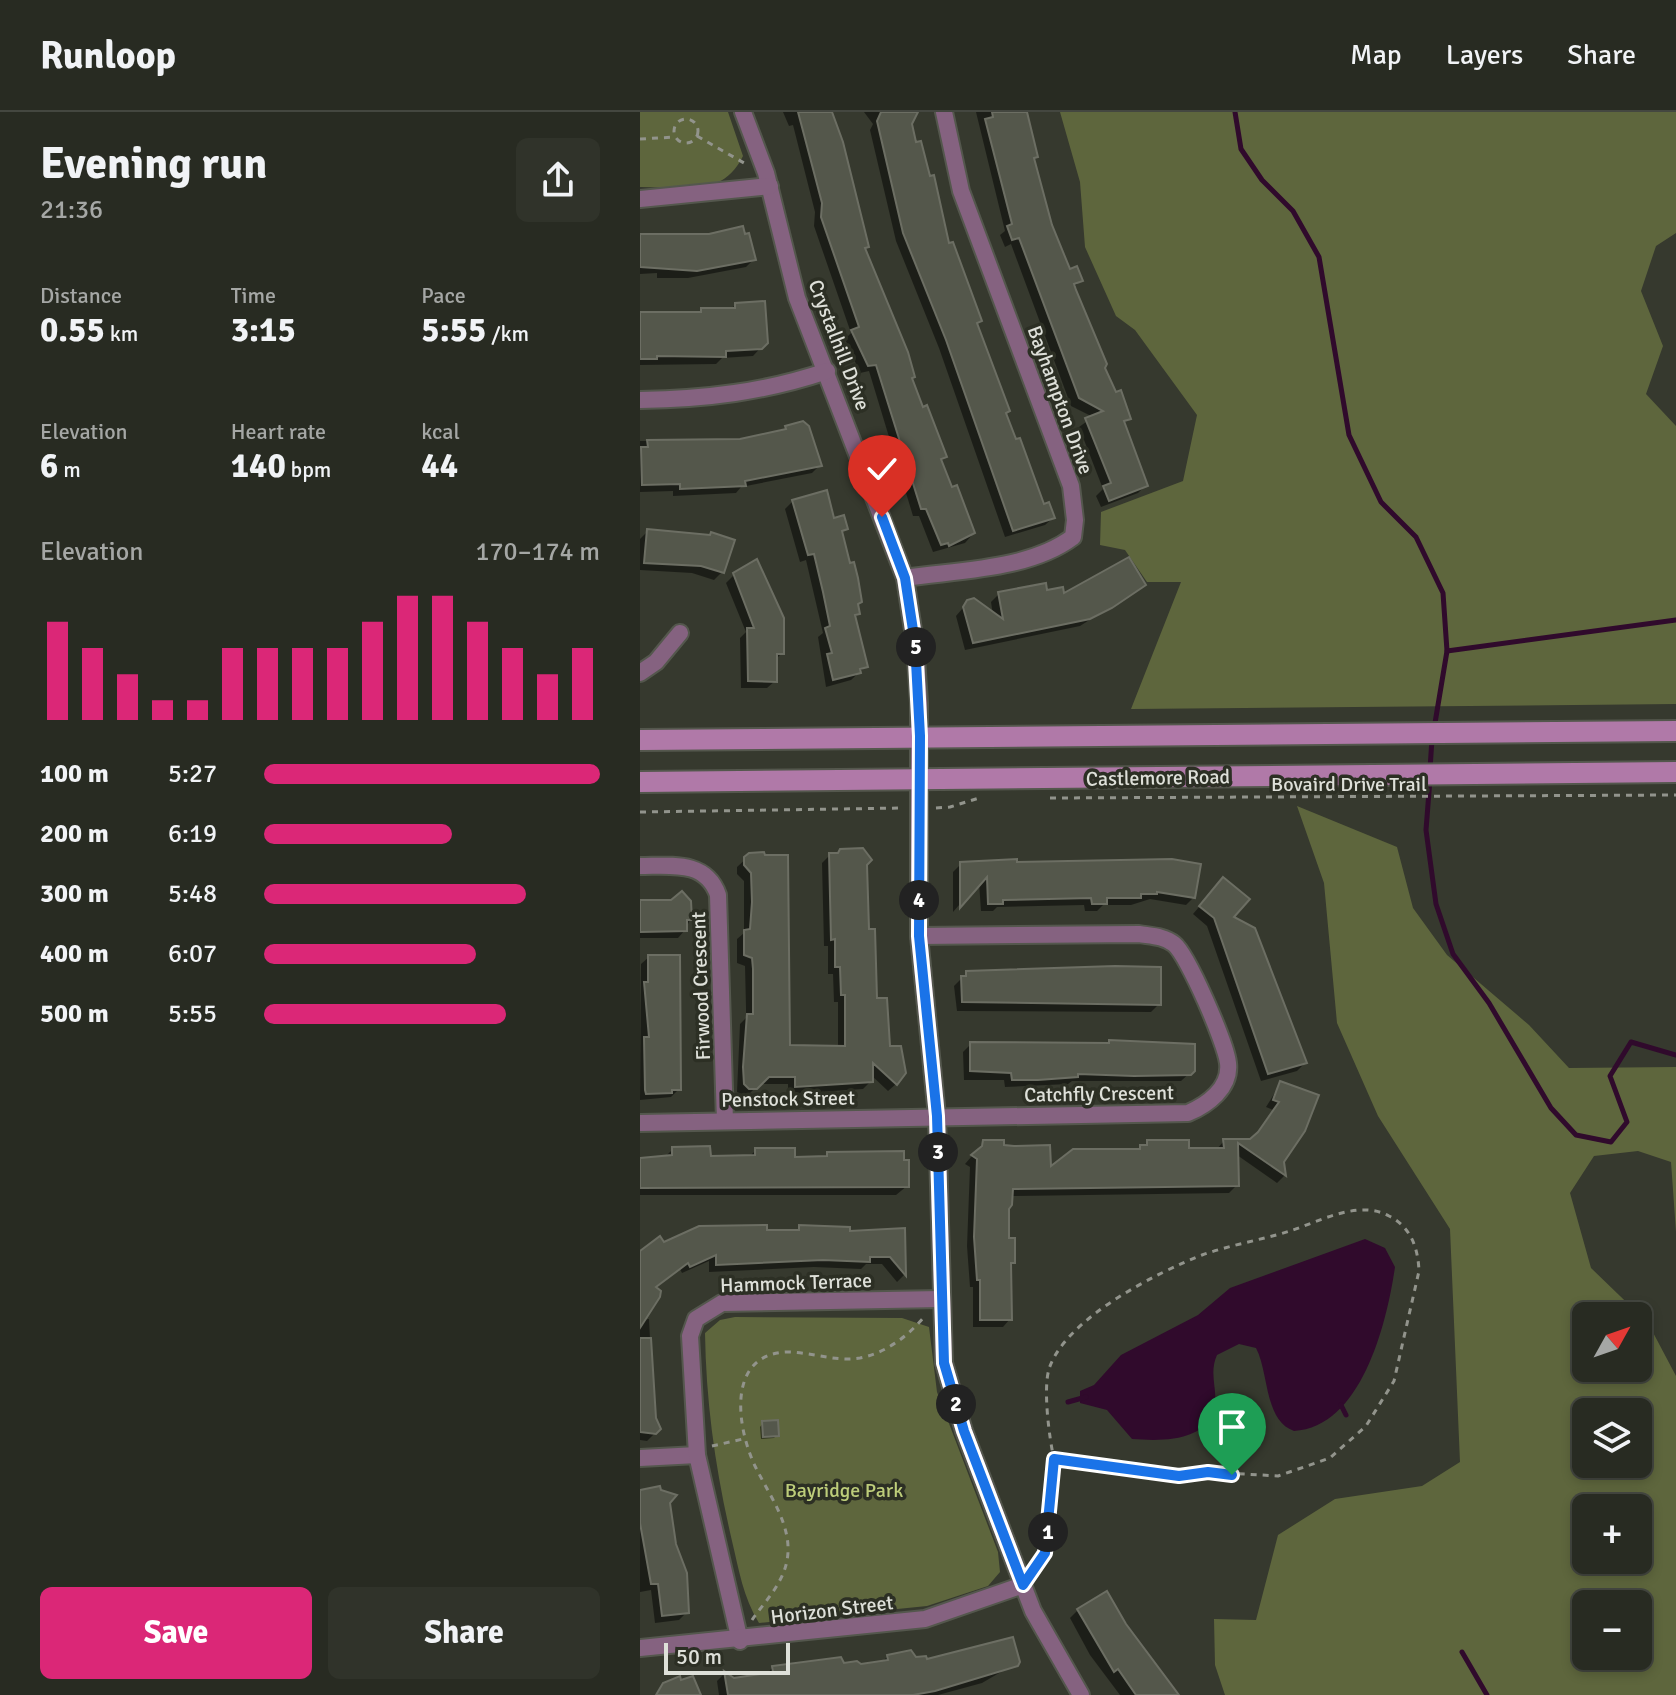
<!DOCTYPE html>
<html lang="en">
<head>
<meta charset="utf-8">
<style>
  body { margin:0; font-family:Signika,sans-serif; background:#30332a; color:#f1f3f6; height:100vh; display:flex; flex-direction:column; font-size:30px; white-space:nowrap }
  * { box-sizing:border-box; margin:0 }
  p { font-size:26px; color:#a5a7a5 }
  .icon { flex:none; width:44px; height:44px; fill:none; stroke:currentColor; stroke-width:2; stroke-linecap:round; stroke-linejoin:round }
  .map { position:relative; flex:1; overflow:hidden }
  .drawer { display:flex; flex-direction:column; background:#282b22; width:640px }
  .drawer>* { flex:none }
  .needle { width:52px; rotate:50deg }
  .tools { position:absolute; left:932px; top:1190px; display:grid; gap:16px }
  .tools a { display:grid; place-items:center; width:80px; height:80px; border-radius:12px; background:#282b22; box-shadow:0 4px 12px #0003,0 0 0 2px #444740; font-size:40px }
  .scale { position:absolute; left:24px; bottom:20px; width:126px; box-sizing:border-box; padding-left:8px; border:4px solid #dee0d9; border-top:0; font-size:22px; line-height:28px; white-space:nowrap; color:#dee0d9; -webkit-text-stroke:6px #2c2f24; paint-order:stroke }
  .pin { position:absolute; display:grid; place-items:center; width:68px; height:68px; color:#fff; margin:-82px -34px; border-radius:50% 50% 50% 0; rotate:-45deg; box-shadow:0 0 8px #0007 }
  .pin .icon { rotate:45deg }
  .km { position:absolute; width:40px; height:40px; margin:-20px; border-radius:50%; background:#222; color:#fff; font-size:22px; line-height:40px; text-align:center }
  .round { display:grid; place-items:center; flex:none; width:84px; height:84px; border-radius:12px; background:#30332a }
  .overview { display:flex; align-items:center; justify-content:space-between; height:136px; padding:0 40px }
  h1 { font-size:44px; font-weight:800; line-height:60px }
  .figures { display:grid; grid-template-columns:repeat(3,1fr); gap:12px; height:136px; padding:8px 40px }
  .figures div { display:grid; align-content:center }
  .figures b { font-size:34px; font-weight:800 }
  .figures small { font-size:22px; font-weight:400 }
  .figures p { font-size:22px }
  .chart { height:224px; padding:16px 40px }
  .chart p { display:flex; justify-content:space-between }
  .chart svg { width:100%; height:144px; margin-top:8px; stroke:#db2777; stroke-width:6 }
  .primary-button { display:flex; gap:16px; margin-top:auto; padding:16px 40px }
  .primary-button a { flex:1; height:92px; border-radius:12px; background:#db2777; color:#fff; font-size:32px; font-weight:800; line-height:92px; text-align:center }
  .primary-button a+a { background:#30332a; color:#f1f3f6 }
  ul { padding:0 40px; list-style:none; font-size:26px }
  li { display:grid; grid-template-columns:128px 96px 1fr; align-items:center; height:60px }
  li i { height:20px; border-radius:10px; background:#db2777 }
  header { display:flex; align-items:center; gap:48px; box-sizing:border-box; height:112px; padding:0 40px; background:#282b22; border-bottom:2px solid #444740 }
  header strong { font-size:38px }
  nav { display:flex; gap:44px; margin-inline-start:auto; font-size:28px }
  main { display:flex; flex:1; min-height:0 }
  .map>svg:first-child { display:block }
</style>
</head>
<body>
<header>
<strong>Runloop</strong>
<nav><a>Map</a><a>Layers</a><a>Share</a></nav>
</header>
<main>
<section class="drawer">
<div class="overview"><div><h1>Evening run</h1><p>21:36</p></div><a class="round"><svg class="icon" aria-label="share" viewBox="0 0 24 24"><path d="M12 15V3M7 8l5-5 5 5M5 13v7h14v-7"/></svg></a></div>
<div class="figures">
<div><p>Distance</p><b>0.55<small> km</small></b></div>
<div><p>Time</p><b>3:15</b></div>
<div><p>Pace</p><b>5:55<small> /km</small></b></div>
</div>
<div class="figures">
<div><p>Elevation</p><b>6<small> m</small></b></div>
<div><p>Heart rate</p><b>140<small> bpm</small></b></div>
<div><p>kcal</p><b>44</b></div>
</div>
<div class="chart"><p><span>Elevation</span>170–174 m</p>
<svg viewBox="0 0 160 44" preserveAspectRatio="none"><path d="M5 44V14M15 44V22M25 44V30M35 44V38M45 44V38M55 44V22M65 44V22M75 44V22M85 44V22M95 44V14M105 44V6M115 44V6M125 44V14M135 44V22M145 44V30M155 44V22"/></svg>
</div>
<ul>
<li><b>100 m</b>5:27<i style="width:100%"></i></li>
<li><b>200 m</b>6:19<i style="width:56%"></i></li>
<li><b>300 m</b>5:48<i style="width:78%"></i></li>
<li><b>400 m</b>6:07<i style="width:63%"></i></li>
<li><b>500 m</b>5:55<i style="width:72%"></i></li>
</ul>
<div class="primary-button"><a>Save</a><a>Share</a></div>
</section>
<div class="map">
<svg width="1036" height="1583" viewBox="0 0 1036 1583">
  <rect width="100%" height="100%" fill="#36392e"/>
  <!-- green -->
  <g fill="#5e663d" fill-rule="evenodd">
    <path d="M0 0H88L103 44C82 87 41 75 0 75Z"/>
    <polygon points="420,0 1036,0 1036,121 1016,134 1001,179 1023,234 1006,282 1036,314 1036,592 491,597 541,470 507,470 485,438 460,433 461,400 543,369 557,303 495,218 476,204 445,135 440,70"/>
    <path d="M657 694 757 735 773 796 807 843 889 913 929 956 1036 955V1120L1031 1050 998 1039 954 1044 930 1081 951 1156 1008 1211 1036 1264V1583H585L575 1553 574 1507 616 1508 638 1423 695 1387 782 1374 820 1350 810 1117 738 1004 697 911 684 771ZM946 1204H998V1256H946ZM946 1300H998V1352H946ZM998 1396V1448H946V1396ZM998 1492V1544H946V1492Z"/>
    <path d="M95 1205 262 1206 289 1215 297 1280 358 1440 360 1460 348 1474 287 1494 119 1511C103 1485 99 1458 92 1429 76 1360 66 1293 65 1221L80 1208Z"/>
  </g>
  <!-- water -->
  <path fill="#300a2c" d="M725 1127 745 1136 755 1155C747 1210 722 1315 654 1319 624 1309 629 1260 616 1236L599 1232 577 1243C569 1261 577 1275 575 1292 569 1331 521 1329 492 1327L467 1298 440 1291V1279L454 1273 481 1243 558 1203 590 1176Z"/>
  <!-- shadow -->
  <g fill="#0007">
    <polygon points="143,0 191,0 227,135 223,138 266,241 270,267 304,344 300,348 311,378 316,376 332,423 325,431 293,440 279,404 273,404 229,259 220,261 205,227 211,221 174,114 175,100 153,13 149,14"/>
    <polygon points="224,0 270,0 269,12 308,134 340,208 335,213 364,302 403,394 413,406 405,413 365,425 299,236 256,129 230,18 233,12"/>
    <polygon points="336,0 387,0 396,44 392,48 410,114 428,160 440,169 433,176 462,256 489,306 483,312 506,373 498,381 461,395 456,384 463,377 439,315 453,305 431,294 371,132 365,135 360,123 365,119"/>
    <polygon points="0,126 113,148 106,155 48,166 17,166 17,161 0,162"/>
    <polygon points="96,192 126,230 113,244 82,246 76,252 0,253 0,203 58,202 62,198 90,198"/>
    <polygon points="146,316 180,353 172,361 101,375 96,381 33,384 33,379 0,380 0,329 100,329"/>
    <polygon points="153,389 206,417 200,422 218,501 213,506 225,555 211,568 186,575 178,525 183,521 166,448 160,450 145,397"/>
    <polygon points="8,419 82,460 74,468 52,461 0,458 0,427"/>
    <polygon points="94,463 142,541 135,548 135,569 127,576 101,576 100,526 106,520 86,471"/>
    <polygon points="504,473 440,514 325,538 316,504 328,490 353,503 351,490 359,482 406,480 422,484"/>
    <polygon points="110,743 148,935 198,935 198,890 194,890 193,862 188,862 188,834 184,834 182,751 190,743 225,752 227,819 236,888 256,972 248,979 231,963 231,969 223,977 148,982 148,972 119,972 107,984 97,980 100,912 106,906 106,896 105,854 97,851 97,827 104,821 104,769 97,762 97,755"/>
    <polygon points="532,749 554,785 546,793 510,787 491,793 463,793 457,799 445,799 444,793 357,795 353,799 341,799 339,770 313,800 313,760 321,752"/>
    <polygon points="576,775 665,951 657,959 621,969 567,814 553,802"/>
    <polygon points="0,790 50,808 45,818 38,826 0,826"/>
    <polygon points="9,845 39,977 31,985 0,988 1,852"/>
    <polygon points="327,861 519,892 511,900 317,899 314,874"/>
    <polygon points="331,932 553,958 541,969 432,969 428,972 365,975 364,968 324,968 323,940"/>
    <polygon points="641,971 644,1064 637,1071 597,1043 597,1073 589,1081 371,1084 367,1097 367,1128 373,1150 369,1154 370,1207 363,1215 333,1215 333,1175 330,1175 327,1134 330,1055 325,1052 344,1030 363,1034 409,1058 496,1039 508,1030 547,1038 576,1038 584,1029 613,1027 633,998 626,995"/>
    <polygon points="33,1037 70,1046 109,1045 116,1038 153,1047 183,1046 188,1042 267,1074 256,1083 0,1083 0,1047 25,1045"/>
    <polygon points="160,1116 208,1121 263,1118 264,1163 257,1170 242,1152 226,1152 221,1157 174,1155 69,1160 69,1149 42,1161 40,1157 14,1176 0,1205 0,1142 24,1133 155,1120"/>
    <polygon points="9,1207 14,1306 19,1317 7,1329 0,1328 0,1208"/>
    <polygon points="123,1311 137,1323 134,1326 121,1327 120,1315"/>
    <polygon points="0,1381 28,1390 47,1500 39,1508 15,1511 11,1478 0,1480"/>
    <polygon points="438,1498 485,1513 540,1583 480,1583 450,1543 430,1506"/>
    <polygon points="248,1544 285,1549 378,1550 342,1571 298,1583 79,1583 77,1569 84,1562 94,1568 125,1564 133,1555 220,1555 241,1551"/>
  </g>
  <g fill="none" stroke-linecap="round" stroke-linejoin="round">
    <!-- stream -->
    <g stroke="#300a2c" stroke-width="5">
      <polyline points="595,0 601,37 622,68 653,99 679,145 709,323 741,390 776,425 803,481 807,539 794,617"/>
      <polyline points="807,539 1036,508"/>
      <polyline points="790,657 792,627"/>
      <polyline points="790,667 786,718 796,792 813,842 849,891 911,996 936,1023 971,1030 987,1010 970,964 991,930 1036,943"/>
      <polyline points="428,1290 446,1285"/>
      <polyline points="701,1293 706,1303"/>
      <polyline points="822,1540 847,1583"/>
    </g>
  </g>
  <!-- building -->
  <g fill="#54574b" stroke="#6c6e63" stroke-width="2">
    <polygon points="158,0 192,0 203,30 229,135 225,136 268,240 275,265 272,266 283,295 287,293 307,345 301,347 312,375 317,373 335,421 309,434 308,431 301,433 286,397 281,397 236,253 228,254 211,218 219,215 181,105 182,91"/>
    <polygon points="241,0 278,0 272,12 276,30 281,29 290,64 294,63 309,131 313,130 342,209 337,211 370,299 366,301 376,327 380,326 404,392 409,390 415,406 373,419 306,228 263,121 237,9"/>
    <polygon points="352,0 387,0 398,45 394,46 412,113 430,157 437,154 443,169 434,172 436,178 467,252 465,256 476,280 481,278 491,307 484,309 508,374 469,389 463,374 471,371 445,306 463,299 439,286 379,126 372,128 367,114 372,112 345,7 353,5"/>
    <polygon points="103,114 105,122 109,121 116,148 57,159 0,155 0,122 69,122"/>
    <polygon points="125,189 128,231 122,237 86,239 86,245 17,244 17,247 0,247 0,200 61,200 61,196 95,196 95,191"/>
    <polygon points="163,309 169,314 182,354 105,369 106,374 40,377 40,372 2,373 1,335 8,335 7,328 100,327 146,317 145,314"/>
    <polygon points="187,378 194,406 204,403 208,417 202,419 210,451 214,450 218,466 222,490 218,492 220,502 215,503 228,555 220,557 221,561 193,568 187,542 192,541 185,516 190,514 183,480 174,442 168,443 152,388"/>
    <polygon points="7,417 70,423 71,420 95,428 84,461 61,454 4,451"/>
    <polygon points="489,445 506,473 472,496 450,507 333,531 323,495 327,488 334,486 363,507 358,480 406,471 407,478 423,475 424,481"/>
    <polygon points="117,447 144,506 144,542 137,542 137,570 108,569 107,516 114,516 93,461"/>
    <polygon points="223,736 232,748 227,753 229,817 235,817 237,886 247,886 250,934 261,934 266,961 257,973 233,951 233,970 155,975 155,965 129,965 117,977 109,977 104,972 103,955 107,902 113,902 113,857 112,846 104,843 104,818 110,817 112,790 111,761 104,753 104,745 109,741 124,740 125,743 148,743 150,933 205,934 205,883 201,883 200,855 195,855 195,827 191,828 189,741 198,741 200,737"/>
    <polygon points="377,747 377,750 532,747 561,752 555,786 517,780 517,782 501,782 501,786 467,786 467,792 452,792 451,786 363,788 363,792 348,792 347,765 320,796 320,750"/>
    <polygon points="583,765 610,787 594,805 615,816 667,951 628,962 574,806 559,794"/>
    <polygon points="42,779 51,789 52,808 47,808 47,819 0,820 0,788 31,788"/>
    <polygon points="8,843 40,843 41,978 32,978 32,981 6,982 5,978 4,925 9,925 4,870 8,870"/>
    <polygon points="475,854 521,855 521,893 322,890 321,864 326,864 326,859"/>
    <polygon points="469,928 555,932 555,959 551,963 494,964 438,962 438,965 398,968 372,968 371,961 330,959 330,930 469,931"/>
    <polygon points="640,969 679,983 665,1019 644,1050 646,1064 598,1031 599,1074 373,1077 372,1093 369,1097 369,1126 375,1126 375,1151 371,1151 372,1208 340,1208 340,1168 337,1168 334,1125 337,1047 331,1043 342,1034 343,1028 364,1028 364,1033 374,1034 410,1033 411,1054 433,1037 500,1037 500,1033 507,1033 507,1028 549,1028 549,1036 584,1036 583,1027 610,1027 618,1020 639,990 633,988"/>
    <polygon points="70,1034 71,1044 115,1043 115,1036 155,1036 155,1045 187,1044 187,1040 264,1039 264,1048 269,1048 269,1075 0,1076 0,1046 32,1043 32,1035"/>
    <polygon points="127,1113 127,1118 159,1118 159,1113 210,1115 210,1119 265,1116 266,1164 250,1145 230,1145 230,1150 183,1148 76,1153 76,1143 50,1155 48,1151 16,1175 21,1179 20,1185 0,1216 0,1139 20,1124 24,1130 59,1114"/>
    <polygon points="0,1226 11,1226 16,1306 21,1317 16,1322 0,1320"/>
    <polygon points="138,1308 139,1324 123,1325 122,1309"/>
    <polygon points="20,1374 21,1378 37,1383 30,1391 36,1432 47,1461 49,1501 22,1504 18,1472 11,1472 0,1411 0,1378"/>
    <polygon points="467,1479 486,1512 539,1583 496,1583 478,1557 474,1560 437,1497"/>
    <polygon points="373,1525 380,1550 378,1554 295,1579 273,1583 88,1583 84,1559 94,1566 133,1560 132,1554 201,1545 204,1551 217,1549 221,1552 248,1548 247,1543 271,1538 276,1545 286,1544 287,1547"/>
    <polygon points="40,1564 41,1568 53,1564 61,1583 16,1583 23,1571"/>
  </g>
  <g fill="none" stroke-linecap="round" stroke-linejoin="round">
    <!-- street casing -->
    <g stroke="#54574d" stroke-width="20">
      <g id="street">
        <polyline points="103,0 126,61 157,186 265,466 275,531 279,591 279,824 297,1004 304,1251 324,1319 393,1499 441,1583"/>
        <polyline points="0,87 130,74"/>
        <path d="M0 288C65 287 125 280 187 259"/>
        <path d="M265 466C318 458 389 458 433 425L435 408 431 374 321 79 304 0"/>
        <polyline points="0,561 16,550 40,521"/>
        <path d="M0 754C31 754 66 748 78 783L85 1009"/>
        <path d="M0 1011 548 1001C567 993 591 976 588 951 586 932 548 843 534 832 524 824 511 824 499 822L279 824"/>
        <polyline points="0,1346 57,1343"/>
        <polyline points="100,1529 57,1343 50,1224 56,1207 82,1191 301,1187"/>
        <polyline points="0,1536 285,1507 383,1473"/>
      </g>
    </g>
    <!-- secondary casing -->
    <g stroke="#54574d" stroke-width="24">
      <g id="secondary">
        <polyline points="0,628 1036,619"/>
        <polyline points="0,670 1036,660"/>
      </g>
    </g>
    <!-- path -->
    <g stroke="#92948c" stroke-width="3" stroke-dasharray="6 6" stroke-linecap="butt">
      <circle cx="46" cy="19" r="12"/>
      <polyline points="57,24 104,51"/>
      <polyline points="0,27 35,25"/>
      <polyline points="410,686 1036,683"/>
      <polyline points="296,696 310,695 339,686"/>
      <polyline points="0,700 264,696"/>
      <polyline points="72,1334 103,1327"/>
      <path d="M394 1457 405 1441 414 1347 539 1364 568 1360 638 1364 690 1346 726 1314 754 1269 779 1159C778 1136 771 1115 749 1104 719 1087 678 1110 650 1119 621 1128 590 1133 562 1143 516 1161 425 1207 409 1257 403 1277 409 1325 414 1347"/>
      <path d="M112 1508C121 1495 133 1482 140 1468 162 1427 134 1392 116 1356 97 1318 85 1242 147 1240 171 1240 195 1250 220 1246 246 1241 268 1224 285 1204"/>
    </g>
    <!-- street -->
    <use href="#street" stroke="#856280" stroke-width="16"/>
    <!-- secondary -->
    <use href="#secondary" stroke="#b079a8" stroke-width="20"/>
  </g>
  <g fill="none" stroke-linecap="round" stroke-linejoin="round">
    <!-- route casing -->
    <g stroke="#fff" stroke-width="16">
      <polyline id="route" points="242,405 265,466 275,531 280,624 279,824 297,1004 304,1251 324,1319 383,1473 405,1441 414,1347 539,1364 568,1360 592,1363"/>
    </g>
    <!-- route -->
    <use href="#route" stroke="#1a73e8" stroke-width="10"/>
  </g>
  <g text-anchor="middle" dominant-baseline="central" stroke-width="7" stroke-linejoin="round" paint-order="stroke">
    <!-- street labels -->
    <g font-size="20" fill="#dee0d9" stroke="#2c2f24">
      <text transform="translate(199 233) rotate(69)">Crystalhill Drive</text>
      <text transform="translate(420 288) rotate(70)">Bayhampton Drive</text>
      <text transform="translate(518 666) rotate(-1)">Castlemore Road</text>
      <text x="709" y="672">Bovaird Drive Trail</text>
      <text transform="translate(61 874) rotate(-92)">Firwood Crescent</text>
      <text transform="translate(459 982) rotate(-1)">Catchfly Crescent</text>
      <text transform="translate(148 987) rotate(-1)">Penstock Street</text>
      <text transform="translate(156 1171) rotate(-2)">Hammock Terrace</text>
      <text transform="translate(192 1498) rotate(-7)">Horizon Street</text>
    </g>
    <!-- park labels -->
    <g font-size="20" fill="#bdcd7a" stroke="#2c2f24">
      <text x="204" y="1378">Bayridge Park</text>
    </g>
  </g>
</svg>
<div class="tools">
<a><svg class="needle" viewBox="-14 -14 28 28"><path d="M0-13l5 13h-10z" fill="#e53935"/><path d="M0 13l5-13h-10z" fill="#a5a7a5"/></svg></a>
<a><svg class="icon" aria-label="layers" viewBox="0 0 24 24"><path d="M12 4l9 5-9 5-9-5zM3 14l9 5 9-5"/></svg></a>
<a>+</a>
<a>−</a>
</div>
<div class="scale">50 m</div>
<div class="pin" style="left:592px;top:1363px;background:#1e9e55"><svg class="icon" aria-label="arrive" viewBox="0 0 24 24"><path d="M6 21V4h12l-3 4 3 4H6"/></svg></div>
<div class="pin" style="left:242px;top:405px;background:#d93025"><svg class="icon" aria-label="check" viewBox="0 0 24 24"><path d="M5 12l5 5 9-10"/></svg></div>
<b class="km" style="left:408px;top:1420px">1</b>
<b class="km" style="left:316px;top:1292px">2</b>
<b class="km" style="left:298px;top:1040px">3</b>
<b class="km" style="left:279px;top:788px">4</b>
<b class="km" style="left:276px;top:535px">5</b>
</div>
</main>
</body>
</html>
